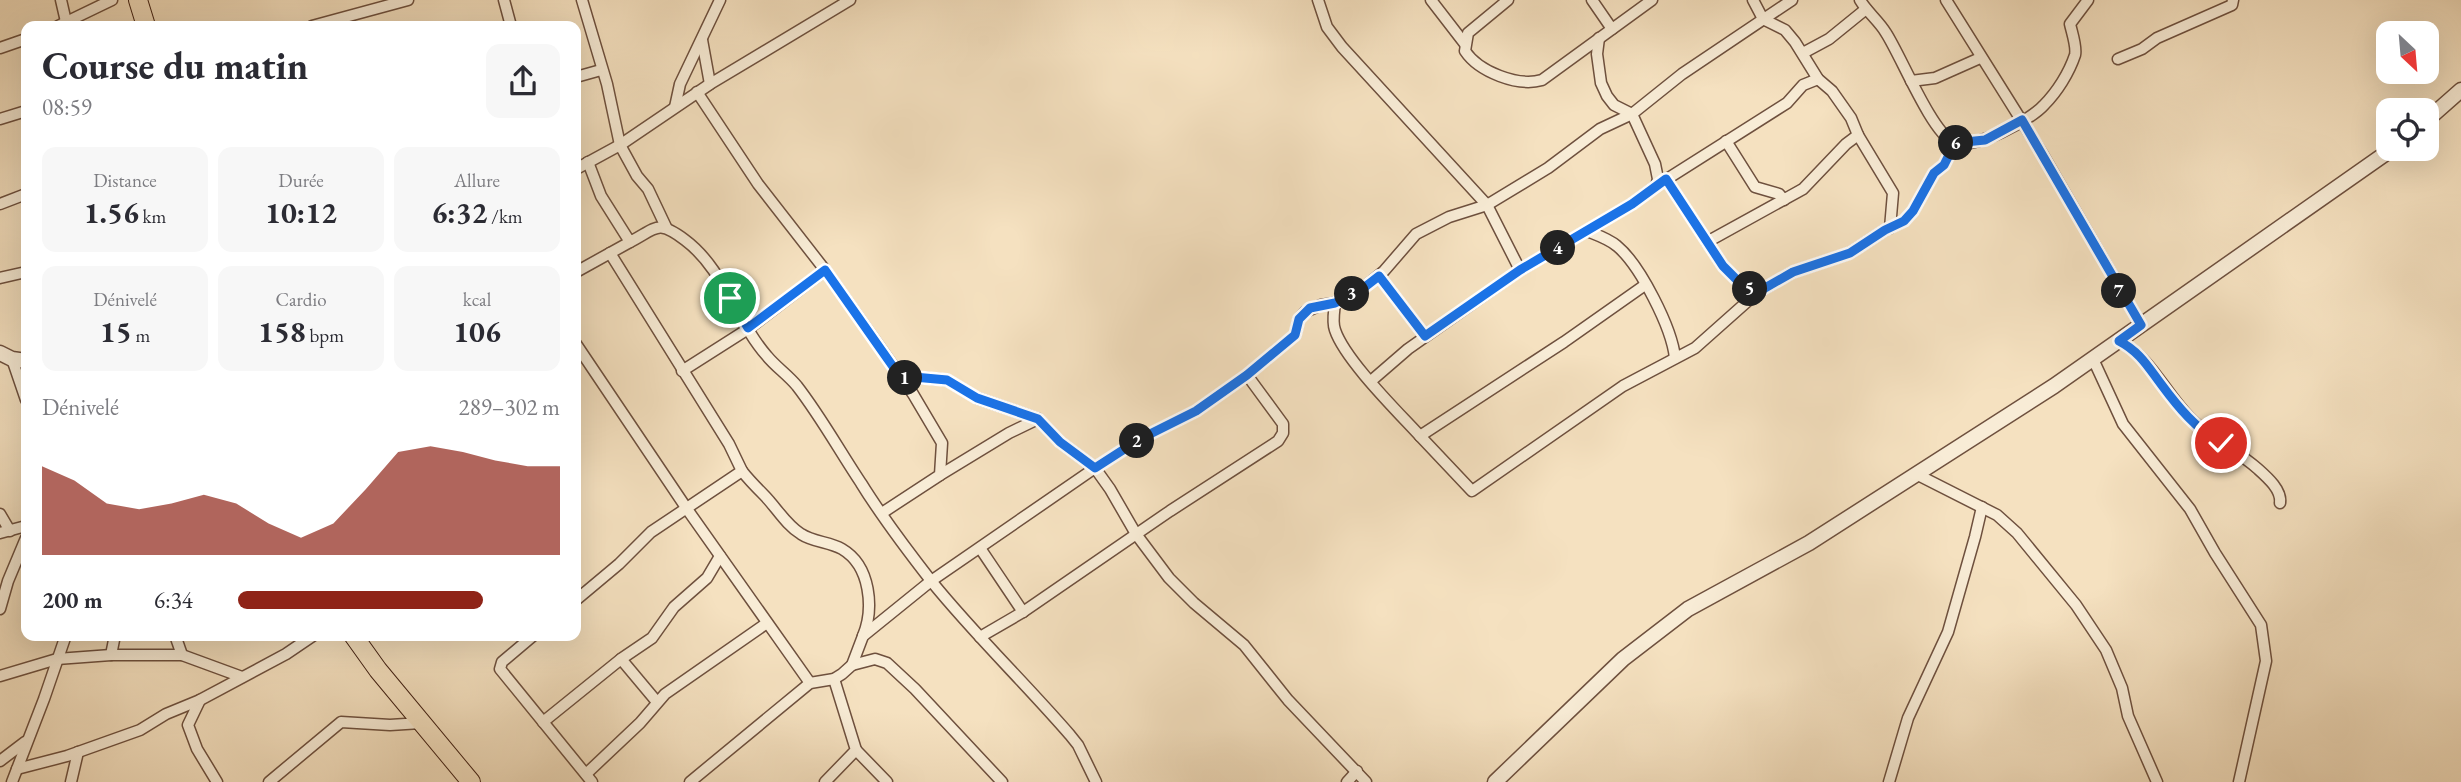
<!DOCTYPE html>
<html lang="fr">
<head>
<meta charset="utf-8">
<style>
  body { margin:0; font-family:"EB Garamond",serif; background:#f7f7f7; color:#2b2b33; height:100vh; display:flex; flex-direction:column; font-size:26px; white-space:nowrap }
  * { box-sizing:border-box; margin:0 }
  p { font-size:23px; color:#7c7c81 }
  .icon { flex:none; width:38px; height:38px; fill:none; stroke:currentColor; stroke-width:2; stroke-linecap:round; stroke-linejoin:round }
  .map { position:relative; flex:1; overflow:hidden }
  .details { position:absolute; left:21px; top:21px; width:560px; height:620px; display:flex; flex-direction:column; background:#fff; border-radius:14px; box-shadow:0 7px 28px #0002 }
  .details>* { flex:none }
  .needle { width:46px; rotate:154deg }
  .controls { position:absolute; left:2376px; top:21px; display:grid; gap:14px }
  .controls a { display:grid; place-items:center; width:63px; height:63px; border-radius:14px; background:#fff; box-shadow:0 7px 28px #0002; font-size:35px }
  .pin { position:absolute; display:grid; place-items:center; width:60px; height:60px; color:#fff; margin:-30px; border:4px solid #fff; border-radius:50%; box-shadow:0 2px 7px #0007 }
  .km { position:absolute; width:35px; height:35px; margin:-18px; border-radius:50%; background:#222; color:#fff; font-size:19px; line-height:35px; text-align:center }
  .round { display:grid; place-items:center; flex:none; width:74px; height:74px; border-radius:14px; background:#f7f7f7 }
  .headline { display:flex; align-items:center; justify-content:space-between; height:119px; padding:0 21px }
  h1 { font-size:38px; font-weight:700; line-height:52px }
  .stats { display:grid; grid-template-columns:repeat(3,1fr); gap:10px; height:119px; padding:7px 21px }
  .stats div { display:grid; align-content:center; border-radius:14px; background:#f7f7f7; text-align:center }
  .stats b { font-size:30px; font-weight:700 }
  .stats small { font-size:19px; font-weight:400 }
  .stats p { font-size:19px }
  .chart { height:196px; padding:14px 21px }
  .chart p { display:flex; justify-content:space-between }
  .chart svg { width:100%; height:126px; margin-top:7px; fill:#8f2418; opacity:.7 }
  ul { padding:0 21px; list-style:none; font-size:23px }
  li { display:grid; grid-template-columns:112px 84px 1fr; align-items:center; height:52px }
  li i { height:18px; border-radius:9px; background:#8f2418 }
  .map>svg:first-child { display:block }
</style>
</head>
<body>
<div class="map">
<svg width="2461" height="782" viewBox="0 0 2461 782">
  <rect width="100%" height="100%" fill="#f5e1c0"/>
  <filter id="stains"><feTurbulence type="fractalNoise" baseFrequency=".00286" numOctaves="4"/><feColorMatrix values="0 0 0 0 .2 0 0 0 0 .09 0 0 0 0 .02 0 0 0 .5 -.17"/></filter>
  <radialGradient id="worn" r=".72"><stop offset=".6" stop-color="#630" stop-opacity="0"/><stop offset="1" stop-color="#630" stop-opacity=".3"/></radialGradient>
  <g fill="none" stroke-linecap="round" stroke-linejoin="round">
    <!-- minor casing -->
    <g stroke="#6e503e" stroke-width="13">
      <g id="minor">
        <polyline points="61,0 67,26"/>
        <polyline points="504,0 511,26"/>
        <polyline points="582,0 607,84 620,145 637,176 648,189 666,227"/>
        <polyline points="1318,0 1327,27 1342,47 1487,205 1520,270"/>
        <polyline points="1431,0 1465,44"/>
        <path d="M1508 0 1468 33 1465 51C1479 72 1518 87 1542 80L1652 0"/>
        <polyline points="1592,0 1612,29"/>
        <polyline points="1753,0 1763,19 1785,30 1795,42 1818,79 1832,91 1851,118 1858,135 1893,193 1890,228"/>
        <path d="M1860 0C1867 12 1879 21 1886 33 1901 56 1931 131 1953 142 1973 151 2031 120 2044 105 2057 92 2069 73 2075 55 2077 47 2072 33 2070 24L2088 0"/>
        <polyline points="1946,0 2043,155 2141,325"/>
        <polyline points="58,26 112,0"/>
        <polyline points="312,26 408,0"/>
        <polyline points="702,40 710,84"/>
        <polyline points="0,48 26,39"/>
        <polyline points="1803,53 1829,39 1866,9"/>
        <polyline points="2118,59 2142,49 2157,38 2232,5 2233,0"/>
        <polyline points="576,77 601,70"/>
        <polyline points="1911,81 1935,78 1980,58"/>
        <polyline points="697,92 758,184 825,270 913,394 942,443 940,475 882,513"/>
        <polyline points="675,107 680,84 720,0"/>
        <polyline points="0,119 26,111"/>
        <polyline points="1726,141 1755,187 1779,194 1784,200"/>
        <path d="M588 162 601 196 630 242C657 228 657 219 685 240 724 269 736 321 767 356 776 367 788 375 797 386 821 417 839 450 861 483 882 517 907 550 932 582 975 635 1025 683 1070 735L1078 745 1096 782"/>
        <polyline points="576,169 620,145 710,84 850,0"/>
        <polyline points="1666,179 1723,266 1740,283 1758,292"/>
        <polyline points="1656,186 1787,103 1803,85 1818,79"/>
        <polyline points="0,204 26,194"/>
        <path d="M1587 231C1597 235 1609 239 1617 246 1640 265 1672 328 1675 358"/>
        <polyline points="1707,242 1803,189 1846,144 1858,135"/>
        <polyline points="576,272 630,242"/>
        <polyline points="1379,276 1425,336"/>
        <polyline points="0,278 26,272"/>
        <polyline points="1645,285 1564,342 1420,436 1472,491 1623,386 1695,348 1758,292 1793,272 1850,253 1885,230 1904,221 1913,211 1934,173 1944,165 1955,143"/>
        <path d="M1335 303C1334 313 1332 322 1335 330 1345 360 1398 412 1420 436"/>
        <path d="M2119 341C2152 358 2166 395 2192 420 2212 440 2237 450 2258 469 2267 477 2282 490 2280 503"/>
        <polyline points="576,344 687,509 810,683"/>
        <polyline points="12,359 26,400"/>
        <polyline points="2093,359 2123,424 2190,509 2215,553 2261,625 2266,661 2239,782"/>
        <polyline points="682,371 748,329 825,270"/>
        <polyline points="901,378 914,377 947,380 977,398 1038,419"/>
        <polyline points="1371,381 1408,349 1520,270 1632,204 1656,186 1658,179 1655,164 1632,114 1614,105 1607,96 1601,83 1597,54 1599,38"/>
        <path d="M742 471C749 480 756 487 764 495 776 507 786 525 801 534 813 542 830 542 842 549 871 566 874 609 863 636"/>
        <polyline points="1916,474 1997,515 2017,533 2076,605 2106,650 2122,688 2128,716 2157,782"/>
        <polyline points="940,475 1009,433 1038,419 1060,442 1095,468 1110,489 1136,534 1169,578 1194,603 1244,645 1288,700 1366,782"/>
        <polyline points="0,514 10,531"/>
        <polyline points="0,533 26,526"/>
        <polyline points="980,548 1023,612"/>
        <polyline points="576,600 619,564 651,532 742,471 729,444 610,253"/>
        <polyline points="0,609 8,581 26,538"/>
        <polyline points="175,635 182,655"/>
        <polyline points="534,635 502,662 500,669 592,782"/>
        <polyline points="980,637 1023,612 1170,511 1278,441 1283,433 1283,424 1247,375"/>
        <polyline points="111,655 115,635"/>
        <polyline points="621,659 657,702"/>
        <polyline points="852,665 875,659 887,663 915,689 1002,782"/>
        <polyline points="0,676 57,659 111,655 182,655 242,677"/>
        <polyline points="200,700 188,725 197,749 217,782"/>
        <polyline points="543,722 621,659 652,638 674,607 707,578 720,556"/>
        <polyline points="856,750 887,782"/>
        <polyline points="0,761 25,742"/>
        <polyline points="17,769 67,756 140,730 166,714 200,700 286,654 314,635"/>
        <polyline points="586,774 640,723 665,694 767,623"/>
        <polyline points="12,782 44,699 66,635"/>
        <polyline points="71,782 78,752"/>
        <polyline points="269,782 341,722 390,725 421,723"/>
        <polyline points="690,782 810,683 834,679 842,674 852,665 863,636 931,581 1095,468 1140,439 1196,411 1247,375 1295,335 1299,319 1305,312 1321,305 1335,303 1361,290 1384,271 1416,234 1449,217 1487,205 1548,168 1600,129 1632,114 1682,74 1792,0"/>
        <polyline points="825,782 856,750 834,679"/>
        <polyline points="1347,782 1357,771"/>
        <polyline points="1889,782 1908,718 1948,632 1975,537 1982,507"/>
      </g>
    </g>
    <!-- tertiary casing -->
    <g stroke="#6e503e" stroke-width="17">
      <g id="tertiary">
        <polyline points="2427,120 2461,90"/>
        <polyline points="0,353 12,359 26,361"/>
        <polyline points="1495,782 1623,659 1688,609 1809,543 2054,386 2392,149"/>
      </g>
    </g>
    <!-- primary casing -->
    <g stroke="#412013" stroke-width="20">
      <g id="primary">
        <polyline points="138,0 146,26"/>
        <polyline points="353,635 378,670 471,782"/>
      </g>
    </g>
    <!-- minor -->
    <use href="#minor" stroke="#f8ecd6" stroke-width="10"/>
    <!-- tertiary -->
    <use href="#tertiary" stroke="#f8ecd6" stroke-width="14"/>
    <!-- primary -->
    <use href="#primary" stroke="#f5e1c0" stroke-width="18"/>
  </g>
  <g fill="none" stroke-linecap="round" stroke-linejoin="round">
    <!-- route casing -->
    <g stroke="#fff" stroke-width="14">
      <path id="route" d="M730 298 748 328 825 270 901 378 914 377 947 380 977 398 1038 419 1060 442 1095 468 1140 439 1196 411 1247 375 1295 335 1299 319 1310 308 1335 303 1361 290 1379 276 1425 336 1520 270 1632 204 1666 179 1723 266 1740 283 1758 292 1793 272 1850 253 1885 230 1904 221 1913 211 1934 173 1944 165 1955 143 1985 140 2022 120 2141 325 2119 341C2140 352 2148 367 2161 384 2178 407 2196 429 2221 443"/>
    </g>
    <!-- route -->
    <use href="#route" stroke="#1a73e8" stroke-width="9"/>
  </g>
  <rect width="100%" height="100%" filter="url(#stains)"/>
  <rect width="100%" height="100%" fill="url(#worn)"/>
</svg>
<div class="controls">
<a><svg class="needle" viewBox="-14 -14 28 28"><path d="M0-13l5 13h-10z" fill="#e53935"/><path d="M0 13l5-13h-10z" fill="#7c7c81"/></svg></a>
<a><svg class="icon" aria-label="locate" viewBox="0 0 24 24"><circle cx="12" cy="12" r="6"/><path d="M12 2v4M12 18v4M2 12h4M18 12h4"/></svg></a>
</div>
<div class="pin" style="left:730px;top:298px;background:#1e9e55"><svg class="icon" aria-label="arrive" viewBox="0 0 24 24"><path d="M6 21V4h12l-3 4 3 4H6"/></svg></div>
<div class="pin" style="left:2221px;top:443px;background:#d93025"><svg class="icon" aria-label="check" viewBox="0 0 24 24"><path d="M5 12l5 5 9-10"/></svg></div>
<b class="km" style="left:905px;top:378px">1</b>
<b class="km" style="left:1137px;top:441px">2</b>
<b class="km" style="left:1352px;top:294px">3</b>
<b class="km" style="left:1558px;top:248px">4</b>
<b class="km" style="left:1750px;top:289px">5</b>
<b class="km" style="left:1956px;top:143px">6</b>
<b class="km" style="left:2119px;top:291px">7</b>
<section class="details">
<div class="headline"><div><h1>Course du matin</h1><p>08:59</p></div><a class="round"><svg class="icon" aria-label="share" viewBox="0 0 24 24"><path d="M12 15V3M7 8l5-5 5 5M5 13v7h14v-7"/></svg></a></div>
<div class="stats">
<div><p>Distance</p><b>1.56<small> km</small></b></div>
<div><p>Durée</p><b>10:12</b></div>
<div><p>Allure</p><b>6:32<small> /km</small></b></div>
</div>
<div class="stats">
<div><p>Dénivelé</p><b>15<small> m</small></b></div>
<div><p>Cardio</p><b>158<small> bpm</small></b></div>
<div><p>kcal</p><b>106</b></div>
</div>
<div class="chart"><p><span>Dénivelé</span>289–302 m</p>
<svg viewBox="0 0 160 44" preserveAspectRatio="none"><path d="M0 44V13L10 18L20 26L30 28L40 26L50 23L60 26L70 33L80 38L90 33L100 21L110 8L120 6L130 8L140 11L150 13L160 13V44z"/></svg>
</div>
<ul>
<li><b>200 m</b>6:34<i style="width:76%"></i></li>
</ul>
</section>
</div>
</body>
</html>
